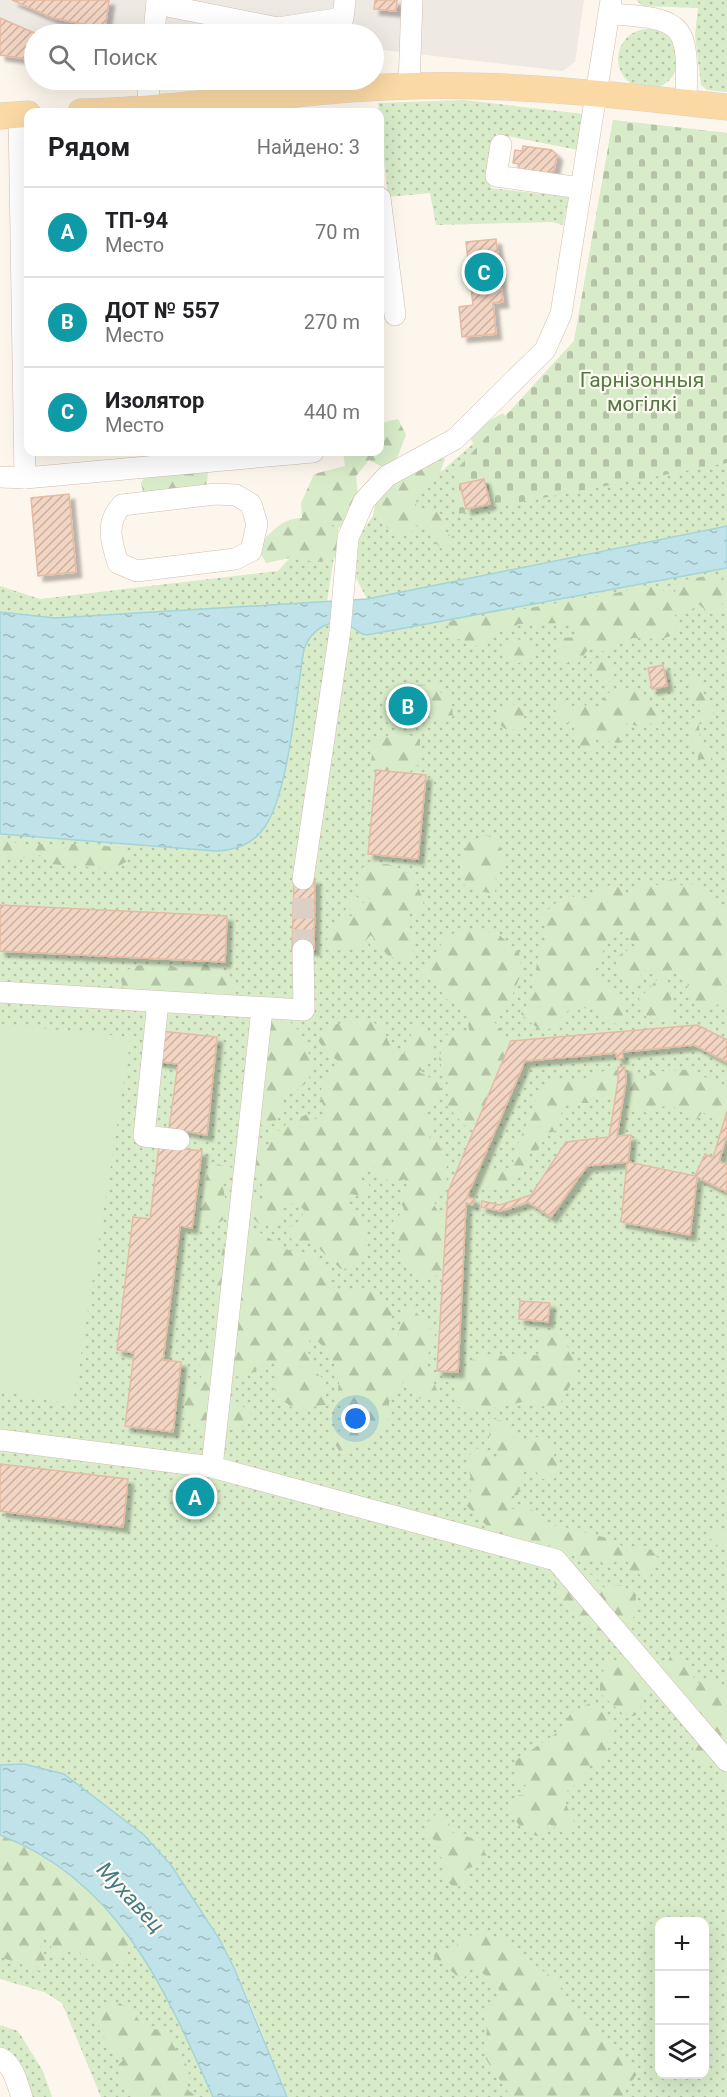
<!DOCTYPE html>
<html lang="ru">
<meta charset="utf-8">
<style>
:root{--surface:#fff;--page:#f2f2f2;--text:#202124;--muted:#757577;--line:#e0e0e0;--accent:#2563eb}
body{margin:0;font-family:Roboto,sans-serif;background:var(--page);color:var(--text)}
.controls{position:absolute;right:18px;bottom:18px;display:grid;overflow:hidden;border-radius:12px;box-shadow:0 6px 24px #0002}
.controls button{width:54px;height:54px;display:grid;place-items:center;padding:0;border:0;border-bottom:2px solid var(--line);background:var(--surface);color:var(--text);font:30px sans-serif}
.you{position:absolute;left:356px;top:1419px;width:21px;height:21px;margin:-15px;border:4px solid #fff;border-radius:50%;background:#1a73e8;box-shadow:0 0 0 9px #1a73e833}
.badge{display:grid;place-items:center;width:39px;height:39px;border-radius:50%;background:var(--accent);color:#fff;font-size:20px;font-weight:700}
.pin{position:absolute;translate:-50% -50%;border:3px solid #fff;box-shadow:0 2px 6px #0006}
.list{margin:0;padding:0;list-style:none}
h2{display:flex;justify-content:space-between;align-items:center;height:78px;margin:0;padding:0 24px;font-size:26px}
h2 small{font-size:20px;font-weight:400;color:var(--muted)}
.list li{display:grid;grid-template-columns:39px 1fr auto;gap:18px;align-items:center;box-sizing:border-box;height:90px;padding:0 24px;border-top:2px solid var(--line)}
.list b{display:block;font-size:22px;white-space:nowrap}
.list p{margin:0;font-size:20px;white-space:nowrap;color:var(--muted)}
.list em{font-size:20px;font-style:normal;color:var(--muted)}
.icon{flex:none;width:33px;height:33px;fill:none;stroke:currentColor;stroke-width:2;stroke-linecap:round;stroke-linejoin:round}
.map{position:relative;flex:none;width:727px;height:2097px;overflow:hidden}
.search{position:absolute;background:var(--surface);box-shadow:0 6px 24px #0002;left:24px;top:24px;width:360px;height:66px;display:flex;align-items:center;gap:15px;box-sizing:border-box;padding:0 21px;border-radius:33px;color:var(--muted);font-size:22px}
.panel{position:absolute;background:var(--surface);box-shadow:0 6px 24px #0002;left:24px;top:108px;width:360px;height:348px;border-radius:12px}
.map>svg:first-child{display:block}
.industrial{fill:#efe9e4}
.grass{fill:url(#grass-dots);fill-rule:evenodd}
.forest{fill:url(#forest-firs)}
.cemetery{fill:url(#cemetery-stones)}
.green{fill:#d8ecc9}
.water{fill:url(#water-ripples);stroke:#a5d3da;stroke-width:1.5}
.building{fill:url(#building-hatch);stroke:#e6bba3;stroke-width:1.5;filter:url(#shadow)}
.lines{fill:none;stroke-linecap:round;stroke-linejoin:round}
.minor-tunnel{stroke:#dcd0c4;stroke-width:21;stroke-dasharray:21 10;stroke-linecap:butt}
.minor-casing{stroke:#d1beb0;stroke-width:22}
.major-casing{stroke:#dad1cd;stroke-width:27}
.minor{stroke:#fff;stroke-width:21}
.major{stroke:#fbd9a5;stroke-width:26}
.labels{text-anchor:middle;stroke-width:4.5;stroke-linejoin:round;paint-order:stroke}
.park-label{font-size:21px;fill:#537a41;stroke:#fffaf3}
.water-label{font-size:22px;font-style:italic;fill:#437c86;stroke:#fffaf3}
</style>
<div class="map">
<svg width="727" height="2097" viewBox="0 0 727 2097">
<defs>
<pattern id="grass-dots" width="8" height="8" patternUnits="userSpaceOnUse" patternTransform="scale(1.5)"><rect width="8" height="8" fill="#d8ecc9"/><path d="M2 2h.1M6 6h.1" fill="none" stroke="#b4c2a5" stroke-width="1.8" stroke-linecap="round"/></pattern>
<pattern id="forest-firs" width="22" height="20" patternUnits="userSpaceOnUse" patternTransform="scale(1.5)"><rect width="22" height="20" fill="#d8ecc9"/><path d="M5 1l3.5 6h-7zM16 11l3.5 6h-7z" fill="#b4c2a5"/></pattern>
<pattern id="cemetery-stones" width="16" height="16" patternUnits="userSpaceOnUse" patternTransform="scale(1.5)"><rect width="16" height="16" fill="#d8ecc9"/><path d="M2 7V4a2 2 0 0 1 4 0v3zM10 15v-3a2 2 0 0 1 4 0v3z" fill="#b4c2a5"/></pattern>
<pattern id="water-ripples" width="26" height="14" patternUnits="userSpaceOnUse" patternTransform="scale(1.5)"><rect width="26" height="14" fill="#bfe3e8"/><path d="M2 4q2-2 4 0t4 0M15 11q2-2 4 0t4 0" fill="none" stroke="#a0bbbe"/></pattern>
<pattern id="building-hatch" width="6" height="6" patternUnits="userSpaceOnUse" patternTransform="scale(1.5)"><rect width="6" height="6" fill="#f3d5c3"/><path d="M-1 1l2-2M0 6l6-6M5 7l2-2" fill="none" stroke="#cab0a1"/></pattern>
<filter id="shadow"><feDropShadow dx="5.5" dy="5.5" stdDeviation="1.5" flood-color="#0004"/></filter>
</defs>
<rect width="100%" height="100%" fill="#fdf6ec"/>
<path class="industrial" d="M0,0H584L575,62L563,71L374,49V34H34V59L0,55Z"/>
<g class="grass">
<path d="M636,0H727V92L707,90L701,85L695,35L698,8L643,6Z"/>
<circle cx="648" cy="59" r="30"/>
<path d="M464,100L584,114L578,150L496,134L491,188L569,197L563,225L552,222L436,225L430,193L388,197L378,103Z"/>
<path d="M613,120L727,133V526L367,599L356,578L359,536L387,496L443,470L511,410L574,341Z"/>
<path d="M343,499L327,602L55,618L0,612V586L40,599L278,571Z"/>
<path d="M727,568V2097H287C262,2036 242,1971 204,1917L24,1764L0,1765V834L230,850L276,806L304,649C310,632 331,615 350,626C357,629 358,634 367,635ZM660,1922H704V2074H660Z"/>
<path d="M0,1835L118,1920L149,1964L179,2019L213,2097H101L62,2003L44,1992L0,1979Z"/>
<path d="M0,2025L18,2031L43,2071L52,2097H32L26,2079L0,2050Z"/>
</g>
<g class="forest">
<path d="M503,413L511,428L491,454L475,447L470,437L483,424Z"/>
<path d="M398,419L406,435L397,458L384,468L369,460L356,476L358,495L341,528L330,524L338,540L335,558L313,563L300,556L266,563L257,547C271,533 281,518 302,518L301,503L314,474L345,466L343,452H380V423Z"/>
<path d="M174,452H194L208,472L206,490L144,496L141,483L146,475L167,471L171,476L180,468Z"/>
<path d="M441,454L445,459L441,470L417,492L416,506L419,511L432,508L442,515L443,532L450,535L451,546L443,550L432,539L437,537L431,527L412,525V535L392,532L373,516C377,479 411,469 441,454Z"/>
<path d="M727,572V607L719,601L721,614L709,613L696,602L693,609L675,615L677,634L661,639L633,638L604,652L595,646L586,652L576,666L561,662L554,645L561,638L578,637L568,623L518,624L510,631L497,630L480,647L450,636L448,622L616,593L648,585L674,594L679,581L712,575L722,582Z"/>
<path d="M511,639L524,640L536,651L531,662L516,663L505,655L501,645Z"/>
<path d="M597,659L612,664L614,677L606,686L592,675L589,665Z"/>
<path d="M695,674L707,687L703,693L709,698L714,712L706,723L699,724L700,746L711,750V760L699,759L692,746L691,718L697,719L702,715L698,703L691,696L688,680Z"/>
<path d="M436,684L441,693L450,688L453,716L443,725L425,714L411,693L417,685Z"/>
<path d="M620,689H634L663,718L661,725L654,730L652,724L645,721L642,727L624,723L626,733L620,743L596,740L597,747L590,752L580,747L572,722L564,724L555,710L562,700L567,701L571,708L581,699L588,710L603,707L605,694Z"/>
<circle cx="511" cy="717" r="13"/>
<path d="M401,732L420,739V763L401,779L380,776L371,761L374,744L389,735Z"/>
<path d="M487,835L498,843L507,865L496,875L495,894L465,888L459,862L469,841Z"/>
<path d="M0,838L20,844H75L81,847L92,844L124,849L127,861L114,869L50,864L43,855L0,861Z"/>
<path d="M387,864C411,871 419,882 424,906L417,914H404L413,934L412,955L403,961L388,956L371,935L366,940L372,953L352,946L333,952L327,939L335,922L353,916L345,910L355,895L363,903L370,899L357,887L363,867Z"/>
<path d="M672,879L684,887L700,882L722,908L727,909V998L703,1015L687,992L688,980L677,970L665,971L671,997L672,1021L647,1016L638,1000L659,978L641,968L639,986L623,979L614,958L635,946L624,930C605,943 598,956 594,978L614,988L629,1018L623,1026L606,1021L592,1009L571,1007L554,1027L542,1032L521,1014L535,991L537,959L549,938L541,915L566,895L591,901L600,888L615,884L630,896L642,883L657,885Z"/>
<path d="M461,929L497,933L519,952L521,974L505,1013L492,1019L503,1032L519,1058L489,1121L465,1126L446,1105L449,1087L439,1059L446,1035L469,1031L467,1010L446,999L436,983L421,976L445,938Z"/>
<path d="M165,963L179,969L201,963L221,969L234,985L225,999L140,996L123,989L120,974L135,966Z"/>
<path d="M277,1015C304,1025 304,1045 315,1068L305,1084L293,1093L284,1090L281,1116L268,1128L255,1122L258,1106L264,1101L259,1093L261,1065L272,1067L263,1054L265,1026Z"/>
<path d="M369,1019L383,1029L393,1052L404,1054L412,1040L409,1025L418,1023L433,1043L431,1062L419,1072L439,1082L441,1096L426,1111L435,1129L429,1138L437,1139L448,1163L444,1175L447,1178L434,1205L456,1238L447,1267L432,1278L415,1276L401,1255L393,1221L405,1210L397,1197L406,1193L411,1187L404,1179L395,1184L378,1175L374,1167L358,1177L369,1184L368,1197L350,1194L347,1208L364,1220L367,1254L355,1268L341,1269L314,1244L292,1241L288,1228L299,1221L305,1211L296,1202L283,1207L281,1223L261,1225L247,1213L253,1200L268,1199L251,1158L256,1142L264,1149L269,1147L270,1138L285,1125L307,1114L321,1122L326,1113L319,1095L325,1080L342,1064L326,1052L318,1040L325,1026Z"/>
<path d="M611,1068L646,1080L651,1072L695,1069C706,1080 717,1083 727,1093V1130L703,1112L695,1121L668,1103L652,1115L597,1094L589,1103H567L557,1121L560,1130L547,1133L538,1150L524,1154L528,1168L509,1187L499,1191L479,1182L487,1165L495,1169L514,1168L513,1156L542,1086L564,1079H583Z"/>
<path d="M209,1162L233,1168L222,1183L229,1216L212,1227L199,1221Z"/>
<path d="M254,1229L288,1250L312,1254L334,1271L328,1289L377,1291L392,1311L391,1333L398,1336L403,1311L412,1307L435,1335L426,1361L439,1396L416,1399L405,1380L389,1402L388,1420L378,1438L341,1454L331,1437L347,1426L337,1397L340,1376L329,1352L311,1335L307,1351L317,1364V1373L325,1381L326,1405L294,1409L275,1394L277,1368L270,1360L246,1377L231,1376L230,1397L250,1412L251,1421L239,1433L223,1426L198,1427L184,1412L186,1382L198,1387L202,1374L196,1346L207,1351L215,1335L234,1339L218,1316L217,1277L223,1248Z"/>
<path d="M542,1329L562,1336L573,1357L577,1373L557,1409L522,1402L480,1411L458,1407L457,1383L476,1356L541,1355L539,1341Z"/>
<path d="M490,1418L507,1422L516,1440L545,1436L561,1470L554,1479H541L534,1468L524,1472L518,1495L507,1497L511,1509L527,1507L543,1517L546,1531L556,1525L615,1540L626,1550L647,1546L658,1558L649,1579L630,1570L627,1559L603,1565L562,1552L553,1544L541,1549L511,1543L504,1526L494,1533L466,1505L472,1487L467,1458L477,1448L494,1461L500,1457L489,1440Z"/>
<path d="M715,1528L725,1535L727,1533V1548L716,1545L708,1536Z"/>
<path d="M564,1570L592,1575L604,1588L620,1585L636,1594L635,1615L618,1637H594L584,1623L566,1609L554,1582Z"/>
<path d="M629,1646H644L666,1665L674,1650L693,1667L694,1685L708,1678L719,1687L727,1682V1788L719,1782L725,1767L718,1761L705,1767L693,1756V1719L684,1705L665,1707L655,1691L643,1692L639,1714L627,1718L600,1693V1676L610,1660L618,1661Z"/>
<path d="M592,1702L617,1723L602,1765L591,1762C588,1775 580,1784 568,1788L566,1804L575,1824L565,1834L549,1824L540,1837L523,1831L510,1812L518,1795H528L531,1788L516,1781L515,1761L558,1732L571,1713Z"/>
<path d="M437,1813L449,1822L450,1832C469,1835 477,1839 487,1856L480,1865L462,1870L467,1882L455,1888L443,1878L445,1860L436,1854L439,1842L427,1836L428,1822Z"/>
<path d="M0,1835C54,1855 96,1892 132,1937L126,1959L110,1968L98,1969L77,1950L66,1952L57,1964L49,1941L42,1936L39,1944L45,1959L43,1972L0,1957Z"/>
<path d="M478,1932L500,1938L555,1980L582,2020L640,2069L622,2097H511L486,2059L487,2009L503,1994L475,1965L462,1980L433,1956L437,1946L458,1953L457,1943Z"/>
<path d="M120,2003L136,2016L145,2028L163,2030L190,2070L183,2086L197,2097H132L126,2090L117,2067L123,2060L113,2051L95,2023L105,2006Z"/>
</g>
<path class="cemetery" d="M613,120L727,133V463L458,514L456,470L574,341Z"/>
<path class="green" d="M0,1024L131,1037L73,1405L0,1391Z"/>
<g class="water">
<path d="M727,526V568L367,635C358,634 357,629 350,626C330,615 310,632 304,649C296,694 289,794 264,828C252,845 235,850 216,851L0,834V612L55,618L367,599Z"/>
<path d="M24,1764L64,1774L144,1835L171,1865L220,1940L235,1970L287,2097H213C165,1989 119,1881 0,1835V1765Z"/>
</g>
<g class="building">
<path d="M12,0H109L105,28L53,18Z"/>
<path d="M375,0H397L396,11L374,9Z"/>
<path d="M0,18L37,34H34V60L0,55Z"/>
<path d="M523,146L552,150L557,155L554,170L548,174L519,170V164L513,163L515,150L522,151Z"/>
<path d="M496,239L503,302L493,303L496,334L462,337L459,307L473,305L466,242Z"/>
<path d="M484,479L490,504L466,509L460,484Z"/>
<path d="M69,494L76,572L38,576L31,498Z"/>
<path d="M663,665L667,686L652,689L648,668Z"/>
<path d="M412,700L420,711L406,718L397,701Z"/>
<path d="M376,770L426,775L418,859L368,854Z"/>
<path d="M294,878L315,879L314,950L292,949Z"/>
<path d="M0,905L227,916L225,962L0,951Z"/>
<path d="M697,1025L727,1040V1062L694,1045L622,1052L623,1058L617,1059L616,1053L525,1061L467,1197L474,1199L473,1205L466,1203L458,1372L437,1371L448,1192L511,1041Z"/>
<path d="M160,1031L217,1037L207,1135L169,1128L178,1064L156,1061Z"/>
<path d="M618,1067H625L626,1081L617,1136L631,1135L628,1162L695,1176L705,1154L713,1158L727,1111V1135L719,1161L727,1165V1192L697,1177L690,1235L621,1222L627,1162L587,1166L551,1217L528,1202L500,1211L481,1207L482,1201L500,1205L531,1195L566,1142L609,1137L618,1080Z"/>
<path d="M159,1146L202,1151L192,1228L180,1226L163,1360L181,1362L173,1432L125,1426L134,1353L117,1350L133,1217L150,1219Z"/>
<path d="M520,1301L550,1303L548,1322L519,1319Z"/>
<path d="M0,1464L128,1479L123,1527L0,1511Z"/>
<path d="M188,1486L206,1491L202,1508L183,1503Z"/>
</g>
<g class="lines">
<path class="minor-tunnel" d="M303,950V879"/>
<g class="minor-casing">
<g id="minor">
<path d="M157,4L278,28L343,18L345,0"/>
<path d="M609,14C689,18 688,26 686,103"/>
<path d="M154,34L157,0"/>
<path d="M409,86L412,0"/>
<path d="M148,108L149,80"/>
<path d="M19,115L25,478L313,452"/>
<path d="M501,145L496,176L580,188"/>
<path d="M380,198L395,315"/>
<path d="M0,477L25,478"/>
<path d="M216,494L236,495L251,504L257,524L251,551L235,559L137,571L118,563C111,541 105,523 122,505Z"/>
<path d="M303,879L340,631L348,538L364,501L387,476L455,439L545,350L561,314L611,0"/>
<path d="M0,992L304,1010L303,950"/>
<path d="M158,1002L144,1136L179,1140"/>
<path d="M0,1440L212,1467L556,1560L727,1761"/>
<path d="M212,1467L262,1009"/>
<path d="M0,2058C14,2065 17,2084 22,2097"/>
</g>
</g>
<g class="major-casing">
<g id="major">
<path d="M81,112C191,109 300,89 411,86C517,83 622,96 727,107"/>
<path d="M0,116L28,114"/>
</g>
</g>
<use href="#minor" class="minor"/>
<use href="#major" class="major"/>
</g>
<g class="labels">
<g class="park-label">
<text x="642" y="387">Гарнізонныя<tspan x="642" dy="24">могілкі</tspan></text>
</g>
<g class="water-label">
<text transform="translate(131 1897) rotate(47)" y="8">Мухавец</text>
</g>
</g>
</svg>
<div class="controls">
<button>+</button>
<button>−</button>
<button><svg class="icon" aria-label="layers" viewBox="0 0 24 24"><path d="M12 4l9 5-9 5-9-5zM3 14l9 5 9-5"/></svg></button>
</div>
<div class="you"></div>
<div class="pin badge" style="left:195px;top:1497px;background:#0f9aa8">A</div>
<div class="pin badge" style="left:408px;top:706px;background:#0f9aa8">B</div>
<div class="pin badge" style="left:484px;top:272px;background:#0f9aa8">C</div>
<div class="search"><svg class="icon" aria-label="search" viewBox="0 0 24 24"><circle cx="10" cy="10" r="6"/><path d="M15 15l6 6"/></svg>Поиск</div>
<section class="panel">
<h2>Рядом<small>Найдено: 3</small></h2>
<ul class="list">
<li><span class="badge" style="background:#0f9aa8">A</span><div><b>ТП-94</b><p>Место</p></div><em>70 m</em></li>
<li><span class="badge" style="background:#0f9aa8">B</span><div><b>ДОТ № 557</b><p>Место</p></div><em>270 m</em></li>
<li><span class="badge" style="background:#0f9aa8">C</span><div><b>Изолятор</b><p>Место</p></div><em>440 m</em></li>
</ul>
</section>
</div>
